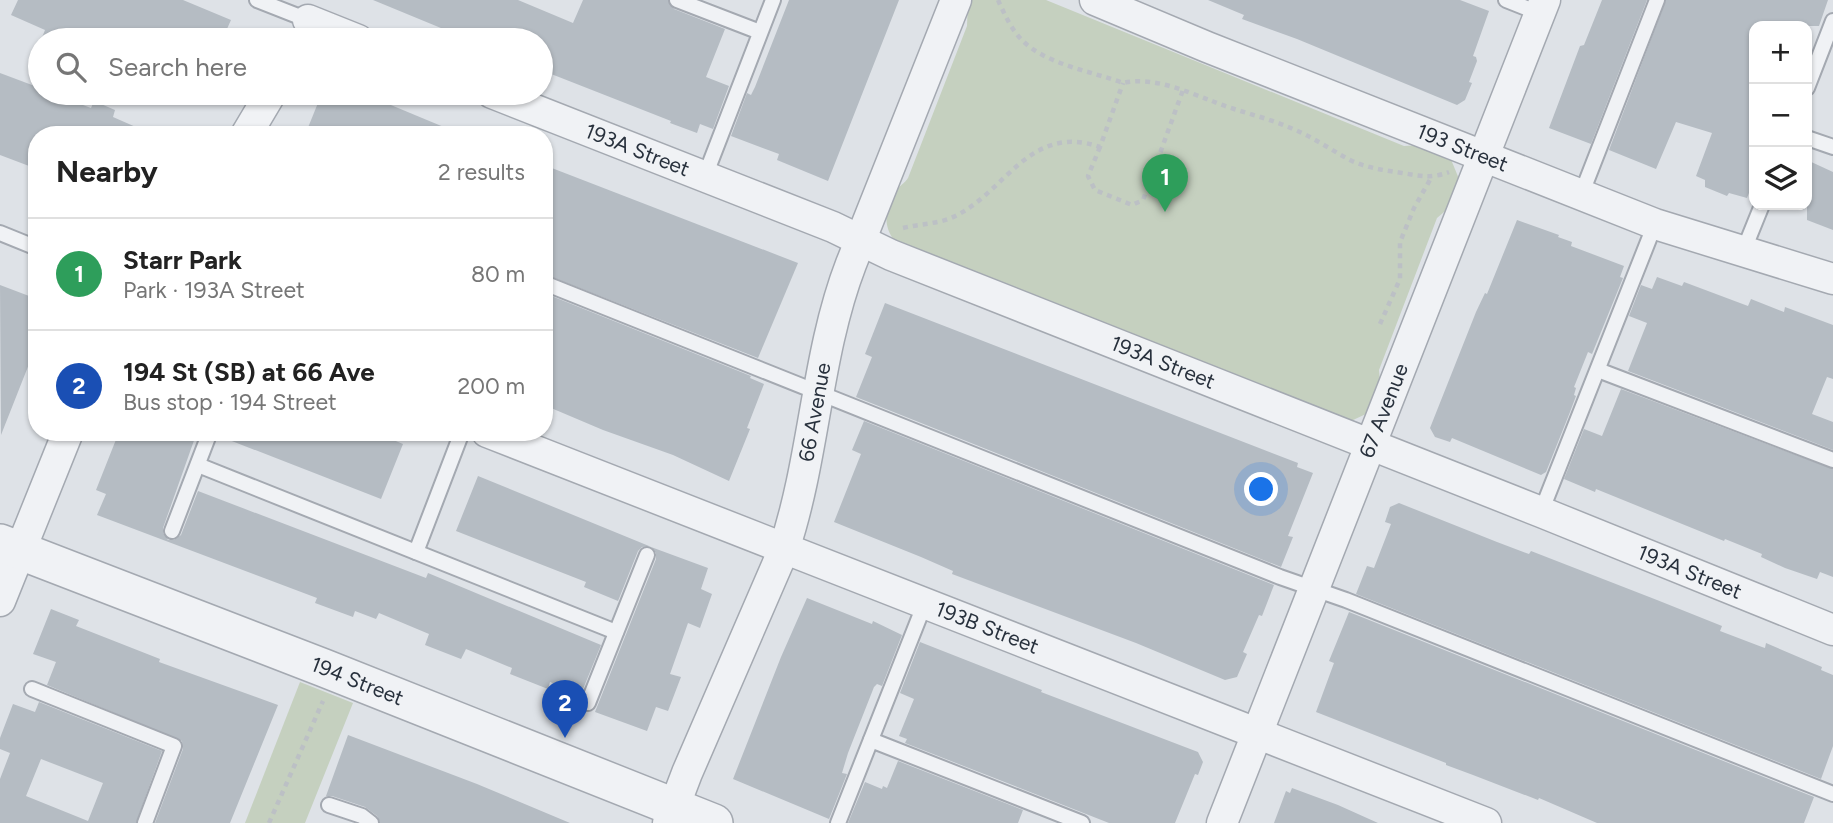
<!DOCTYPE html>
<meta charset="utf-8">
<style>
:root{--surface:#fff;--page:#f6f6f6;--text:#222;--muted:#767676;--line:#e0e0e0;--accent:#c84667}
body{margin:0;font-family:Figtree,sans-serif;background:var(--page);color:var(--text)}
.controls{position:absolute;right:21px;top:21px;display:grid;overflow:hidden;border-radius:14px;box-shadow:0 2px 5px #0004}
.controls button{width:63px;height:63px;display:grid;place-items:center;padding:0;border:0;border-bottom:2px solid var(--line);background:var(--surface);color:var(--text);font:35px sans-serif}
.you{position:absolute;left:1262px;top:490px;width:24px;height:24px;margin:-18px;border:5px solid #fff;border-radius:50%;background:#1a73e8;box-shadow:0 0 0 10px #1a73e833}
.badge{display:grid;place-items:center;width:46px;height:46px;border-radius:50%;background:var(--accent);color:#fff;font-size:23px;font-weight:700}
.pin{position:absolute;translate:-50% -58px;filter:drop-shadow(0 2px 4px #0008)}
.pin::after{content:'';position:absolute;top:37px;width:24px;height:21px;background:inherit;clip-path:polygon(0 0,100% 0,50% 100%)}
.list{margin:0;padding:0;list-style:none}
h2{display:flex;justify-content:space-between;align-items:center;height:91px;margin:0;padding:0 28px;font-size:30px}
h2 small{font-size:23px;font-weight:400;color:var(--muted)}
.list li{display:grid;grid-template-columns:46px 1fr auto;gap:21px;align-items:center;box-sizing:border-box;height:112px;padding:0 28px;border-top:2px solid var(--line)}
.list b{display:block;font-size:26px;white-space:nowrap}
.list p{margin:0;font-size:23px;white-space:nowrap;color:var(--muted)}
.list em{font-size:23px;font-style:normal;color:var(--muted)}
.icon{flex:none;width:38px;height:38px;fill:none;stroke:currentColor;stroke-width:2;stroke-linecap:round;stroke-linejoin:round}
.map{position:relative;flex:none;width:1833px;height:823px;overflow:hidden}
.search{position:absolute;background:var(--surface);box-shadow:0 2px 5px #0004;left:28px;top:28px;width:525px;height:77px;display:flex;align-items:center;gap:18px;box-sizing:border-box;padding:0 24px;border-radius:38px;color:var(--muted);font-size:26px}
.panel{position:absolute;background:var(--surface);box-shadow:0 2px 5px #0004;left:28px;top:126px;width:525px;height:315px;border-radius:28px}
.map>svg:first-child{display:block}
.green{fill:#c5d0bf}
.building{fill:#b5bcc3;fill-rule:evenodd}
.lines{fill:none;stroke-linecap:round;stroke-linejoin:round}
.service-casing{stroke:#a4a9b1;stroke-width:18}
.minor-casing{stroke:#a4a9b1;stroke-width:33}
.tertiary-casing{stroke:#a4a9b1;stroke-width:40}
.path{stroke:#bcc0c5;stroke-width:4.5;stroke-dasharray:5 5;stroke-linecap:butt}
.service{stroke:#f0f2f5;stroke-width:14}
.minor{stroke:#f0f2f5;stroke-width:30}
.tertiary{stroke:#f0f2f5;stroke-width:37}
.labels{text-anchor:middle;stroke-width:5;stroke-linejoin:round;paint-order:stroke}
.street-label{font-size:21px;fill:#28313d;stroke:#edf1f4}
</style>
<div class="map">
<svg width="1833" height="823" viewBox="0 0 1833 823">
<rect width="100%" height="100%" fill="#dee2e7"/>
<g class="green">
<path d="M968,0H1046L1404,146L1421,145L1450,157L1459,179L1451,206L1437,218L1379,370L1380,382L1368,413L1351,421L895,241C882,226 885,207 896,191C899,186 905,183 908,178L967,26Z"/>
<path d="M300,682L353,703L305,823H245Z"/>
</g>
<g class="building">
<path d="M18,0H183L231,20L222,40H41L45,30L11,15Z"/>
<path d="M373,0H518L573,23L583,0H668L674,9L725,29L706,77L729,86L713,129L700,124L697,133L670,123L671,121L541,70V40H470Z"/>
<path d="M789,0H899L828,181L777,160L779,154L731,136L747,93L751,95L755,87Z"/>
<path d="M1208,0H1460L1489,11L1473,56L1476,57L1477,61L1469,82L1472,83L1465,100L1457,105L1297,39L1242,19L1244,15Z"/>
<path d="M1602,0H1647L1591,144L1549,128L1580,46L1584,45Z"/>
<path d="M1666,0H1828L1819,26H1754V180L1747,198L1729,193L1727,196L1705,187V180L1696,176L1712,133L1676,122L1656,169L1609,150Z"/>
<path d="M0,73L40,88V93H51L91,108L94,101L115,110L113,117L154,135H37V169L0,155Z"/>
<path d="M322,93H362L463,135H305Z"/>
<path d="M1807,160L1833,172V230L1807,220Z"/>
<path d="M544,165L798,263L758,358L544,274Z"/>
<path d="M1517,220L1559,235L1558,237L1572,242L1571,246L1624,266L1620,277L1623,278L1592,354L1588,352L1574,387L1576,388L1574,395L1576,396L1570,412L1546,472L1541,475L1452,438L1450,442L1435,437L1430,428L1476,312L1485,293L1487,294Z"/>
<path d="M1657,277L1682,286L1684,282L1748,306L1751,299L1784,312L1785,307L1833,325V379L1827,377L1812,414L1833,422V450L1628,371L1647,323L1629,316L1641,285L1652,289Z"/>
<path d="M0,285L37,299V361L31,359L1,435Z"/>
<path d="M544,293L751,376L750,378L764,384L747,428L750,429L729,481L673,455L603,430L544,405Z"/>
<path d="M885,303L1298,463L1297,467L1313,473L1288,536L1293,537L1281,567L856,397L872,357L865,354Z"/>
<path d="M1621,389L1833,469V577L1820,572L1817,579L1785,568L1761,557L1762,554L1725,539L1724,541L1596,489L1595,492L1564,479L1584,429L1602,436Z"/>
<path d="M864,421L1274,585L1262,616L1259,615L1243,652L1247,654L1237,677L1225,680L1136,643L952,574L953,571L921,557L834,522L861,454L852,450Z"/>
<path d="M119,432H197L163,528V533L168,540H174L181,535L198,491L426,578L428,573L601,645L581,694L550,682L548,689L510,674L512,668L466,649L461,659L425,645L429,634L379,613L376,619L355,611L353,617L315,603L317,598L97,515L106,494L96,490Z"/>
<path d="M219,432H374L403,444L381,499L219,436Z"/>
<path d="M478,476L649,546L642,547L638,551L618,601L584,587L586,582L456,531Z"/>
<path d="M1399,503L1497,542L1529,554L1531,551L1657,600L1722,626L1720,631L1762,647L1765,648L1766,643L1822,667L1821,670L1833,675V746L1821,779L1356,594L1367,566L1374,568L1391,524L1385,522L1390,507Z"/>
<path d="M651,547L708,568L701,589L712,594L700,628L688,623L670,674L681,677L668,711L656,707L647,731L595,712L656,559V553Z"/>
<path d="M807,598L872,624L873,621L902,635L882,686L877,684L874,687L848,753L842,773L847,774L829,819L733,779L781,657Z"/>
<path d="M51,609L79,620L76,626L160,659L159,662L278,705L230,823H155L183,749L182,741L47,685L56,662L33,654Z"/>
<path d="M1349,612L1814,797L1804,823H1597L1539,798L1538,800L1473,775L1446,765V763L1316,712L1334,663L1329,661Z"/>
<path d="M920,642L1042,690L1041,692L1198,752L1203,762L1198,775L1195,774L1175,823H1109L905,743L907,739L899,736L914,699L900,693Z"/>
<path d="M39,702L162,751L136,823H0V779L10,753L0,749V738L13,704L35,712ZM41,759L103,783L88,821L26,796Z"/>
<path d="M348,735L477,784L570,823H380L377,816L365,807L332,796H326Z"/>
<path d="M898,761L1023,810L1018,823H848L865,782L882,789L883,786L887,788Z"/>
<path d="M1292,788L1338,805L1378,823H1274L1286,791L1290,793Z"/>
</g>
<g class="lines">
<g class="service-casing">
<g id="service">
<path d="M257,0L308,20"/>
<path d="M677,0L760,32"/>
<path d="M1506,0L1539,13"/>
<path d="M1807,88L1833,21"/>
<path d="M1807,138L1833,147"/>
<path d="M705,176L773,0"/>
<path d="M1581,195L1657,0"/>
<path d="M0,233L37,248"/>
<path d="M1743,252L1762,205"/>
<path d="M544,283L1280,577L1346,600L1833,794"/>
<path d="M1598,370L1833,460"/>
<path d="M198,465L616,632"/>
<path d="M1541,512L1655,224"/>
<path d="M172,531L210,432"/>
<path d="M416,552L462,432"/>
<path d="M32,689L174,746L145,823"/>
<path d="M588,703L647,555"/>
<path d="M871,740L1082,823"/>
<path d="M329,805L362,816L371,823"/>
<path d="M838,823L925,603"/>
</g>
</g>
<g class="minor-casing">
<g id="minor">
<path id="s1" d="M1095,0L1207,47L1655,224L1833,279"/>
<path d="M308,20L358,40"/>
<path id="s2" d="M492,93L833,227L891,255L1541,512L1833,630"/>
<path d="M246,135L271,93"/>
<path id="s3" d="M487,432L1486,823"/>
<path d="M0,601L68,432"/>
<path id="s4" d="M668,823L687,773L784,549C815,456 816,355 851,264L956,0"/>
<path id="s5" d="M1222,823L1545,0"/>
</g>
</g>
<g class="tertiary-casing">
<g id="tertiary">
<path id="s6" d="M0,543L324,668L714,823"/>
</g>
</g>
<g class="path">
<path d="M998,0C1004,13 1010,27 1020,38C1043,64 1091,71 1123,83C1152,76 1185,91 1212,101C1238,112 1267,117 1293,129C1313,137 1331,150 1350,160C1366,168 1384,170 1402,173C1422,176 1430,179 1449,172"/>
<path d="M1100,147L1088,176L1095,190L1132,205L1143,200L1183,90"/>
<path d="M903,228C919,224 936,224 951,218C1005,195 1028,122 1100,147L1123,83"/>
<path d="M1380,324L1400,279V242L1414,208L1431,178"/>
<path d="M269,823L323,701"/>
</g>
<use href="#service" class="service"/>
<use href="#minor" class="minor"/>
<use href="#tertiary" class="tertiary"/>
</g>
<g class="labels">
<g class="street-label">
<text dy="7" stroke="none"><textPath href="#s1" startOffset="396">193 Street</textPath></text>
<text dy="7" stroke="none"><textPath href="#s2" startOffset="156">193A Street</textPath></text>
<text dy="7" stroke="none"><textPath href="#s2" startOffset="723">193A Street</textPath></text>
<text dy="7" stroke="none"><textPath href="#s5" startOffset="443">67 Avenue</textPath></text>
<text dy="7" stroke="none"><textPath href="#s4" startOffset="438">66 Avenue</textPath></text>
<text dy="7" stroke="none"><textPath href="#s2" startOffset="1290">193A Street</textPath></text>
<text dy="7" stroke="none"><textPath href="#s3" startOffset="537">193B Street</textPath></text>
<text dy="7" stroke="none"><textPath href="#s6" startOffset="383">194 Street</textPath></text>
</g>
</g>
</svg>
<div class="controls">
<button>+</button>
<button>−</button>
<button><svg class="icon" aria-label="layers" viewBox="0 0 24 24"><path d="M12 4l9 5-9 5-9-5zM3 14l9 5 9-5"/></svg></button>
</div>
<div class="you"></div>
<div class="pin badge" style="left:1165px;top:212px;background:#2e9e5b">1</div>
<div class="pin badge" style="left:565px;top:738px;background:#1a4fb4">2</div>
<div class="search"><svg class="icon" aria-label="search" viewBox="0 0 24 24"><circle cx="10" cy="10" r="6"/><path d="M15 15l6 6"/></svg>Search here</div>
<section class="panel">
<h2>Nearby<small>2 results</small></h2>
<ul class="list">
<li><span class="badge" style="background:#2e9e5b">1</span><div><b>Starr Park</b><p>Park · 193A Street</p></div><em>80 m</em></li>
<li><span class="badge" style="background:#1a4fb4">2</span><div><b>194 St (SB) at 66 Ave</b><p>Bus stop · 194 Street</p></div><em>200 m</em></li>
</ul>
</section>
</div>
